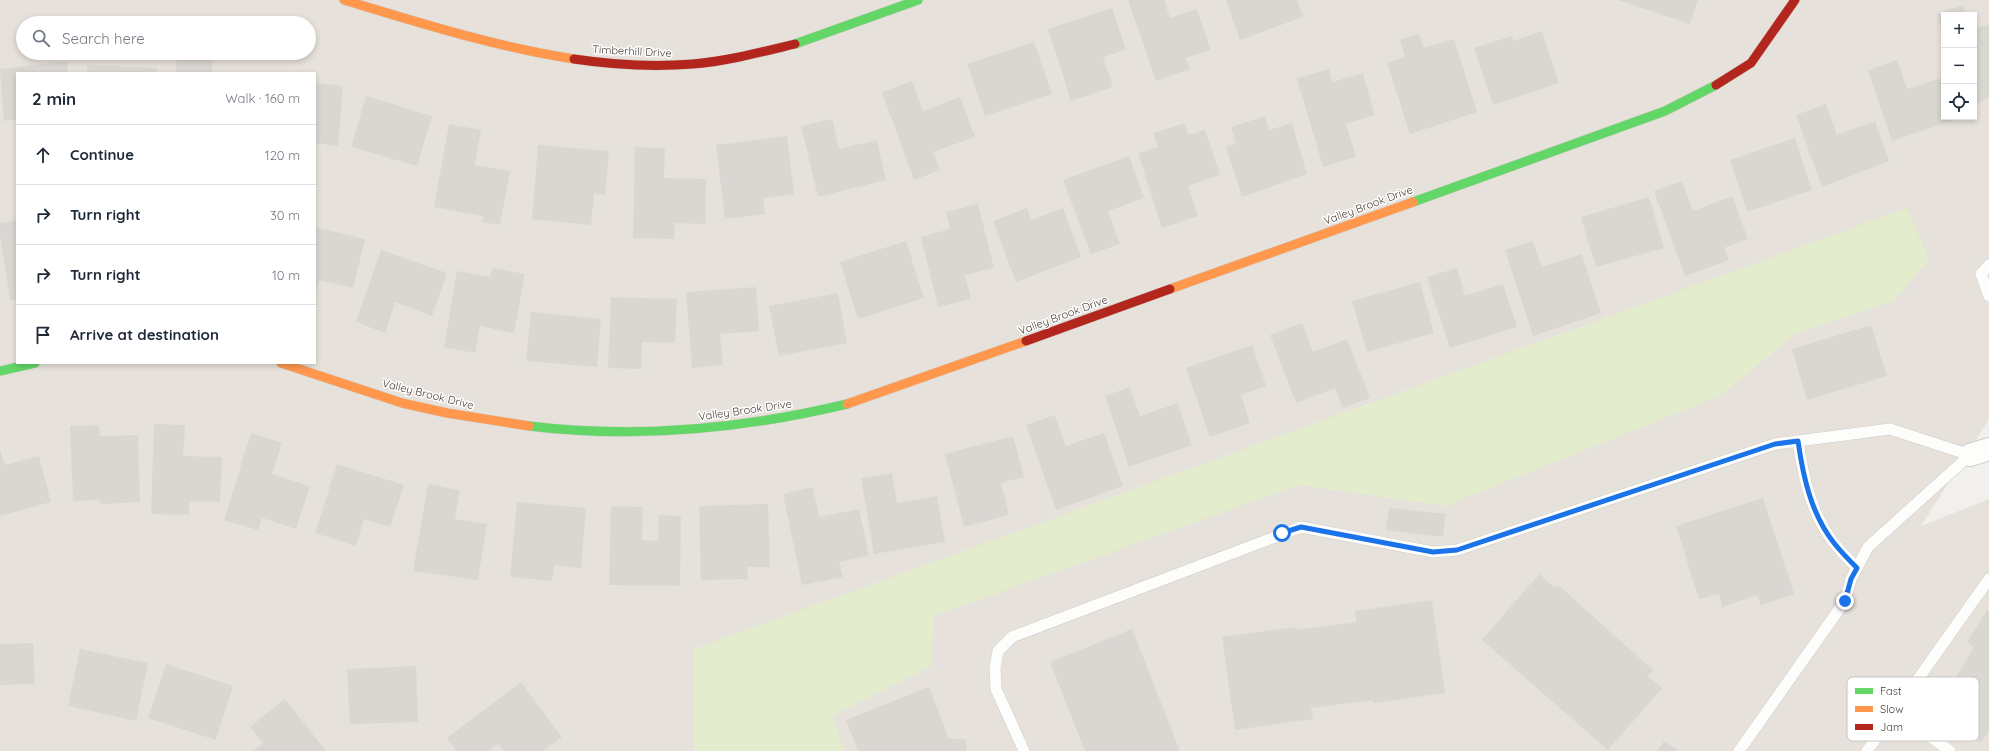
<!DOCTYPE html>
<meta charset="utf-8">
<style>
:root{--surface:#fff;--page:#f2f2f3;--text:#1f2937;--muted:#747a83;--line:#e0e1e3}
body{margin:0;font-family:Quicksand,sans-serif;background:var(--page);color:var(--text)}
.controls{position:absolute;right:12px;top:12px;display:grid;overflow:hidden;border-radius:0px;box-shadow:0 2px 6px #0003}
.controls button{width:36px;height:36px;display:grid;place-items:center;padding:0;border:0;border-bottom:1px solid var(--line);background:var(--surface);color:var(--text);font:20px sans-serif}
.stop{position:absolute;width:12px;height:12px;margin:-9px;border:3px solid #1a73e8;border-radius:50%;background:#fff}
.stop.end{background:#1a73e8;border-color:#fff;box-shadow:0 1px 4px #0008}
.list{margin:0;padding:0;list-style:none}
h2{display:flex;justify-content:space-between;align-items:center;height:52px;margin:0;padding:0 16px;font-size:17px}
h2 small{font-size:13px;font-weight:400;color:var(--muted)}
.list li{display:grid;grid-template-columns:26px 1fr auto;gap:12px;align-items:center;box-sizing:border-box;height:60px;padding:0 16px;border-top:1px solid var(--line)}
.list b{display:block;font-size:15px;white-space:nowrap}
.list em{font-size:13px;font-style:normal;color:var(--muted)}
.icon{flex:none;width:22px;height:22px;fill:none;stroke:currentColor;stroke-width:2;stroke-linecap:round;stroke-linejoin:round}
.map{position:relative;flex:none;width:1989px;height:751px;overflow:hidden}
.search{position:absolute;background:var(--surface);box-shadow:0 2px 6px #0003;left:16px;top:16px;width:300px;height:44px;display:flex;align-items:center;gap:10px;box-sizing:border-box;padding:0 14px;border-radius:22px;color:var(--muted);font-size:15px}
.panel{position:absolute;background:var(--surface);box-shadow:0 2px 6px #0003;left:16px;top:72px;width:300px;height:292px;border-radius:0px}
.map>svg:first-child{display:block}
.residential{fill:#e6e1da;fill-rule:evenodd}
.green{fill:#e3eccd}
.building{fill:#dad7d3}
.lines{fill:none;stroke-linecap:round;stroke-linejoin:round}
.lane-casing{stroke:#d0cdca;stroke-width:12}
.street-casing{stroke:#d0cdca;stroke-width:24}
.fast-casing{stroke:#d3cdc5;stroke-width:10}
.slow-casing{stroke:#d3cdc5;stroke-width:10}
.jam-casing{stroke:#d3cdc5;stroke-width:10}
.lane{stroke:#fdfdfc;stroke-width:11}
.street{stroke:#fdfdfc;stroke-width:22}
.fast{stroke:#63d668;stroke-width:9}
.slow{stroke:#ff974d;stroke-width:9}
.jam{stroke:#b3261e;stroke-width:9}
.route{stroke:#1a73e8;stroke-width:5}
.labels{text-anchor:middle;stroke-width:3;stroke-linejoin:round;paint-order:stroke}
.street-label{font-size:11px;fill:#494038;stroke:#fff}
.key{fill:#fff;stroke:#c8c6c3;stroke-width:1}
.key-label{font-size:11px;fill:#494038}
</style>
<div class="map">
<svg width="1989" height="751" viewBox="0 0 1989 751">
<rect width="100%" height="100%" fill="#f2f0ed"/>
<path class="residential" d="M0,0H1989V419L1921,526L1989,499V751H0ZM1944,15H1974V117H1944ZM23,23H309V53H23ZM17,73H315V363H17Z"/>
<path class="green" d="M1907,208L1929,259L1894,301L1795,334L1720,396L1445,506L1299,485L934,616L931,666L832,716L845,751H693L694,649Z"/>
<g class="building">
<path d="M1128,0H1164L1170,18L1197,9L1211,50L1186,58L1190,69L1156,81Z"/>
<path d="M1226,0H1297L1303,17L1240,40Z"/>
<path d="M1618,0H1698L1690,24Z"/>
<path d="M1963,5L1966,15H1944V35L1937,14Z"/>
<path d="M1112,8L1126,50L1103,57L1113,87L1071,101L1048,29Z"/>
<path d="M1989,24V98L1974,104V29Z"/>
<path d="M1542,31L1559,83L1493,105L1474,48L1512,36L1513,41Z"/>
<path d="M1419,34L1424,48L1454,39L1477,112L1410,134L1387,63L1405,57L1400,40Z"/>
<path d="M1034,42L1052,94L985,116L967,64Z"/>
<path d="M177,53H213L212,73H176Z"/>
<path d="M1897,60L1907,89L1944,77V117L1960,118L1892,141L1868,70Z"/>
<path d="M67,61L68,73H17V119L4,121L0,69Z"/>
<path d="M87,65L157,68V73H87Z"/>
<path d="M1329,69L1332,82L1363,73L1375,115L1346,124L1356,157L1323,167L1297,78Z"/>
<path d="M912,81L923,111L960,97L975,137L933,152L940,170L914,180L882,92Z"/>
<path d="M315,83L343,86L338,146L315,143Z"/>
<path d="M366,96L432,116L417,166L351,147Z"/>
<path d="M1826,104L1837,135L1875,121L1889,161L1822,187L1796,115Z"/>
<path d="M1265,116L1269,130L1292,123L1307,174L1242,197L1226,147L1236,144L1231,127Z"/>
<path d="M832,119L839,149L877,140L886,180L818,197L801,126Z"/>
<path d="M1185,123L1188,135L1205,130L1220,175L1188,186L1198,216L1162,228L1138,153L1158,147L1153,133Z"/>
<path d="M449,124L481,130L475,165L510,171L500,225L482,222L483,216L434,207Z"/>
<path d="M787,136L794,194L763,198L765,214L725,219L716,145Z"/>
<path d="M1795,138L1812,190L1747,212L1730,160Z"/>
<path d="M538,145L609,151L605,195L594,194L591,225L532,219Z"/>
<path d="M635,147L665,148L664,178L706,179L705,224L675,223L674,239L633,238Z"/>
<path d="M1129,156L1144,198L1108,211L1120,244L1091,254L1063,180Z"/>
<path d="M1682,181L1693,211L1732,196L1748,239L1724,248L1729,260L1685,276L1654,191Z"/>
<path d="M1649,197L1664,248L1596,267L1581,217Z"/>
<path d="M978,204L994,268L965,275L971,299L938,307L921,237L950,229L946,212Z"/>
<path d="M1027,208L1031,220L1063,208L1081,257L1016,282L993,221Z"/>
<path d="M17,220V299L10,300L0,235V223Z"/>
<path d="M315,227L365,239L353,288L319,280L315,296Z"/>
<path d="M906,241L924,298L858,319L840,262Z"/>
<path d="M1533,241L1542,267L1582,254L1601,313L1533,336L1505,250Z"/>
<path d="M381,250L447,273L432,316L395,302L385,333L356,322Z"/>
<path d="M492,268L525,274L514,333L480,326L475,353L444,347L457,271L490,277Z"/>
<path d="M1457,268L1465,296L1503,284L1517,327L1450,348L1427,277Z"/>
<path d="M1420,282L1434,333L1367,352L1352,301Z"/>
<path d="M756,287L759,331L720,334L723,365L692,368L686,292Z"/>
<path d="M838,293L847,343L779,356L769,306Z"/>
<path d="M611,297L677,299L675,343L642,342L641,369L608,368Z"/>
<path d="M531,312L601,319L597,367L526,361Z"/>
<path d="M1302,323L1313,352L1347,339L1370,398L1343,408L1335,388L1296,403L1270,335Z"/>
<path d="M1871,325L1887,376L1807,400L1792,349Z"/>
<path d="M1252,345L1266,386L1241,395L1250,423L1210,437L1186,368Z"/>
<path d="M1130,387L1140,416L1178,403L1192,445L1129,467L1105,396Z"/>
<path d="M1055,415L1066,446L1104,433L1123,486L1056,510L1026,425Z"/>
<path d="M154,424L185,425L183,456L222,457L220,502L189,501V515L151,514Z"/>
<path d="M99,425L100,436L138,435L140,502L101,504L100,500L73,501L70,426Z"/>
<path d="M251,433L282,443L272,474L310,486L296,529L262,518L258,530L224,520Z"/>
<path d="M1013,436L1024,477L1001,483L1009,515L964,527L945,454Z"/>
<path d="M0,449L5,465L39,456L51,502L0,516Z"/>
<path d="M337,464L404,485L390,527L364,519L356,546L315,533Z"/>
<path d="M892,473L897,503L937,496L945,542L874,554L861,478Z"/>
<path d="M428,484L460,490L455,519L487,524L478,580L413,571Z"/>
<path d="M813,487L819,517L859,509L869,556L839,562L843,577L802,585L783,494Z"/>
<path d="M1763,498L1794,594L1761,605L1757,595L1722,607L1719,594L1699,599L1676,526Z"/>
<path d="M517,502L586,508L581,568L554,565L552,581L510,577Z"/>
<path d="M768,504L770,567H747L748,579L701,580L699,506Z"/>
<path d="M611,506L643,507L642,540L658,541L659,515L681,516L680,586L609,585Z"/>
<path d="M1389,508L1446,514L1443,537L1386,530Z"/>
<path d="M1539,574L1555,588L1558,585L1653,670L1648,676L1662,688L1608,750L1482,640Z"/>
<path d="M1432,600L1445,693L1373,703V700L1311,708L1313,719L1235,730L1222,637L1295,627L1296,630L1356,622L1355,611Z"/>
<path d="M1987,610L1989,612V730L1981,743L1927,710L1943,685L1949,689L1974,647L1967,642Z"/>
<path d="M1132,629L1180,751H1085L1050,662Z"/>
<path d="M33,643L35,684L0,685V644Z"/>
<path d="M80,649L148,663L136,721L68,706Z"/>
<path d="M166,664L233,686L216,740L148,718Z"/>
<path d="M416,666L418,722L350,724L347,669Z"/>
<path d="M521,682L562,737L543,751H504L498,744L489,751H456L447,738Z"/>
<path d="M929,687L949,739H966V751H858L846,720Z"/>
<path d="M285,699L326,751H253L263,743L250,727Z"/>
<path d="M1664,741L1679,751H1657Z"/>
</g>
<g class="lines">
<g class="lane-casing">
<g id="lane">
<path d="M1989,265L1981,274L1989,296"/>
<path d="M1798,441C1803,476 1811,514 1834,543C1841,552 1849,560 1857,568"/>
<path d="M1895,711L1950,751"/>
<path d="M1024,751L996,689L995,668L998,651L1012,637L1301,527L1433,552L1457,550L1775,444L1890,429L1970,455L1868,547L1851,579L1845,601L1739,751"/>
<path d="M1867,751L1989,579"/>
</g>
</g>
<g class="street-casing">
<path id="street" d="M1970,455L1989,449"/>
</g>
<g class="fast-casing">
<g id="fast">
<path d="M795,44L918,0"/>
<path d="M1413,202L1665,111L1716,85"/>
<path d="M0,371L35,363"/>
<path d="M529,426C635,439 743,429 847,404"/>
</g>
</g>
<g class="slow-casing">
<g id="slow">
<path d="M344,0C420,23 496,47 574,59"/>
<path d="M1170,289L1413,202"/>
<path d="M281,363L402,403L447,413L529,426"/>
<path d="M847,404L1026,341"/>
</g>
</g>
<g class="jam-casing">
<g id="jam">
<path d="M574,59C614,65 654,67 693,64C728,61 762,52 795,44"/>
<path d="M1716,85L1751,63L1795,0"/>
<path d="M1026,341L1170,289"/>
</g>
</g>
<use href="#lane" class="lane"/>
<use href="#street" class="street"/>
<use href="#fast" class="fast"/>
<use href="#slow" class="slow"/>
<use href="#jam" class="jam"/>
</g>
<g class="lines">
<path class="route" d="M1282,533L1301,527L1433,552L1457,550L1775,444L1798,441C1803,476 1811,514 1834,543C1841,552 1849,560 1857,568L1851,579L1845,601"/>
</g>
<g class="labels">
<g class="street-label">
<text transform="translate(632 51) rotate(3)" y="4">Timberhill Drive</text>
<text transform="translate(1368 205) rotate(-20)" y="4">Valley Brook Drive</text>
<text transform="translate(1063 315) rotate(-20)" y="4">Valley Brook Drive</text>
<text transform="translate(428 394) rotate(14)" y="4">Valley Brook Drive</text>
<text transform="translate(745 410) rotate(-8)" y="4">Valley Brook Drive</text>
</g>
</g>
<rect x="1847" y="677" width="132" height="64" rx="6" class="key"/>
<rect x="1855" y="688" width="18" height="6" fill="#63d668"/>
<rect x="1855" y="706" width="18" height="6" fill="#ff974d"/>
<rect x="1855" y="724" width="18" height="6" fill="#b3261e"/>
<g class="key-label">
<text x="1880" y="695">Fast</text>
<text x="1880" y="713">Slow</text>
<text x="1880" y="731">Jam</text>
</g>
</svg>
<div class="controls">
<button>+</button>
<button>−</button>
<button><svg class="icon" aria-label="locate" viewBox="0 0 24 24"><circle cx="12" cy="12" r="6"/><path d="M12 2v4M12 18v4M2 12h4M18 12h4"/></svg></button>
</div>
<div class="stop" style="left:1282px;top:533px"></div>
<div class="stop end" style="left:1845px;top:601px"></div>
<div class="search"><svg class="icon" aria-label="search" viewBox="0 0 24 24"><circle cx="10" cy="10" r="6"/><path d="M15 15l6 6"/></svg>Search here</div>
<section class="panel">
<h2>2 min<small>Walk · 160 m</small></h2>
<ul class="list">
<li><svg class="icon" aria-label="ahead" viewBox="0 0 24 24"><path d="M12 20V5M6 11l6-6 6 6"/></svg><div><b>Continue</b></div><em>120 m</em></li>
<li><svg class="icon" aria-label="right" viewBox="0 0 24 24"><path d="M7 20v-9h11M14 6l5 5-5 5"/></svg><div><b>Turn right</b></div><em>30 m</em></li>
<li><svg class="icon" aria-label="right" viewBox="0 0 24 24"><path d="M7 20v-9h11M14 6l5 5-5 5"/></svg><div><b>Turn right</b></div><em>10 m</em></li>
<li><svg class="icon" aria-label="arrive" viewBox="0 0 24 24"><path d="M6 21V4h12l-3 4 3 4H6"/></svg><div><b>Arrive at destination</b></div></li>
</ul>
</section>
</div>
